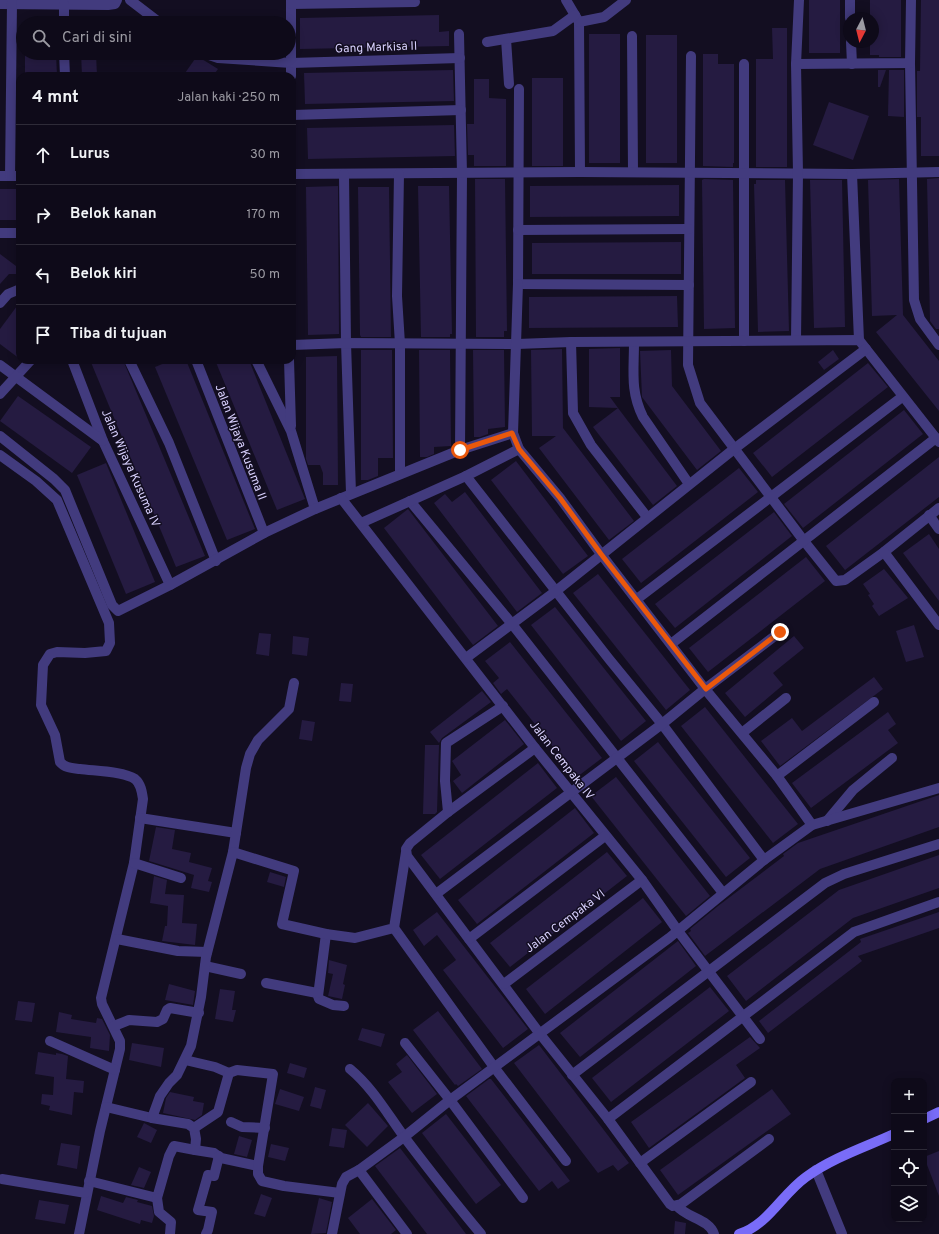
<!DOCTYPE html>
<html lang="id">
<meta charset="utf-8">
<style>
:root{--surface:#0e0a19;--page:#171322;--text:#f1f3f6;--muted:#9b9aa2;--line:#2e2b38}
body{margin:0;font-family:Overpass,sans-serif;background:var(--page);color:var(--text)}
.controls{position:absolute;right:12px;bottom:12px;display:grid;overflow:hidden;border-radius:8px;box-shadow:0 2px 10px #0003}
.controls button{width:36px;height:36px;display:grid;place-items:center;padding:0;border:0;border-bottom:1px solid var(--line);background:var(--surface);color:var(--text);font:20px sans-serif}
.compass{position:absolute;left:843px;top:12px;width:36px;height:36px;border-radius:50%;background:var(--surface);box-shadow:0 2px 10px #0003;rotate:187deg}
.stop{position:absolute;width:12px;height:12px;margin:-9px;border:3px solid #ea580c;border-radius:50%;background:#fff}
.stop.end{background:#ea580c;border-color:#fff;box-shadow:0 1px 4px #0008}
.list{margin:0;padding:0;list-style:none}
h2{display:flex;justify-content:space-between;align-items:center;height:52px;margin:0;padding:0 16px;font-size:17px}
h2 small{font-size:13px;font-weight:400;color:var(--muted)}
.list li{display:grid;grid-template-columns:26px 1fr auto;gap:12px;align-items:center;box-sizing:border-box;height:60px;padding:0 16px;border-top:1px solid var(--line)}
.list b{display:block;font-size:15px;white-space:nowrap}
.list em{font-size:13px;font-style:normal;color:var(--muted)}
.icon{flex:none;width:22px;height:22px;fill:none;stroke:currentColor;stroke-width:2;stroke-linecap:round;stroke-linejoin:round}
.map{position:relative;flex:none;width:939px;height:1234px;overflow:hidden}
.search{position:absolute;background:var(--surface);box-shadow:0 2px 10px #0003;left:16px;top:16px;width:280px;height:44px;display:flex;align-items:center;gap:10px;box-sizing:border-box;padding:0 14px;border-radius:22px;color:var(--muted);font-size:15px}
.panel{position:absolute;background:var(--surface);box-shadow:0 2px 10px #0003;left:16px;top:72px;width:280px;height:292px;border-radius:12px}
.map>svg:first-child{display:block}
.building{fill:#251b41}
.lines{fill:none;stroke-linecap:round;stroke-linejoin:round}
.street{stroke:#423b7e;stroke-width:10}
.secondary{stroke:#796cf8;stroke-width:10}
.route{stroke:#ea580c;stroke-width:5}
.labels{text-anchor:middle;stroke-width:3;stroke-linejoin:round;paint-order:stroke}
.street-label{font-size:12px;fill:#d8d0fd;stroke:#130e21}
</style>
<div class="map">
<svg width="939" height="1234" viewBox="0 0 939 1234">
<rect width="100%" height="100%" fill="#130e21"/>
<g class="building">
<rect x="809" y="0" width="31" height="53"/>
<path d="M870,0H901V57H879V55H870V42H873V18H870Z"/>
<path d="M921,0H939V156H921V117H917V71H920Z"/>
<path d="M439,15V32L449,31V46L300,49V18Z"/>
<path d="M772,28H787V167H756V59H773Z"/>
<rect x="589" y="34" width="31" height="129"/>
<rect x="646" y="35" width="31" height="128"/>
<path d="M25,53H56L57,76H25Z"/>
<path d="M81,53H96L97,76H82Z"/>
<path d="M703,54H718V64H734V163H733V167L703,166Z"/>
<path d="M197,56L218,69L213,76H183Z"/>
<path d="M453,70L454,101L305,104L304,73Z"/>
<path d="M878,70H886L880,87H878Z"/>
<path d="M889,70H904V117L888,116Z"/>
<rect x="532" y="78" width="31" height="88"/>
<path d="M474,79H489V98L506,99V166H474V155H468L467,124H474Z"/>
<path d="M829,102L869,116L853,160L813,145Z"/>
<path d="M454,125L455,156L308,159L307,128Z"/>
<path d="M939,178V329H936L930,321L927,179Z"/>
<path d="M475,179H505L507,331H504V337H476Z"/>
<path d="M704,179L733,180L735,328L704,329L702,180Z"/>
<path d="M899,179L903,315L939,361V411L876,332L897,315L872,316L868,180Z"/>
<path d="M756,180H785L789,331L758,332L754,184H756Z"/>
<path d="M810,180H842L845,327L814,328Z"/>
<path d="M679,185V216L530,217V186Z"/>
<path d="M338,186L339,334L308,335L306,187Z"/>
<path d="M418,186H449L452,334H450V337H421Z"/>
<path d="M358,187H389L391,337H361L360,335Z"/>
<rect x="0" y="189" width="20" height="31"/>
<path d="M681,242V274H532V243Z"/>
<path d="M0,254L20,269V274H9L0,284Z"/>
<path d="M677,296L678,327L529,328V297Z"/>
<path d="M20,302V359L0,344V329Z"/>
<path d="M620,348V397H610L618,408L589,407V349Z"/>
<path d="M562,349L563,428L634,521L609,540L539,448L556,436H532L531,350Z"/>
<path d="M361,350H392L393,458H378V476L368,480H361Z"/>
<path d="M419,350H450L451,446L434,447V454L427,457H420Z"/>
<path d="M473,350H504L505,427L488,429V434L480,437H474Z"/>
<path d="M671,350L672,386L721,451L697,470L642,397L640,351Z"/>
<path d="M833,350L839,359L824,370L818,362Z"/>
<path d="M337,356L338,485H323V473L320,465H308L306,459V357Z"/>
<path d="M90,360H123L205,556L176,567Z"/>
<path d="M172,360H186L255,529L227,540L155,367Z"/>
<path d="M215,360H249L305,499L277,510Z"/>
<path d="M868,363L888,387L772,477L753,453Z"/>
<path d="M18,396L91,447L72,473L0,421Z"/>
<path d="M618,408L677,486L653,505L593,427Z"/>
<path d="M904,410L923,434L803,528L784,504Z"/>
<path d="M939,457V497L845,570L826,546Z"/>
<path d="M516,461L588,556L563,574L491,480Z"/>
<path d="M106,463L155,582L126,594L77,475Z"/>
<path d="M739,468L758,492L641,583L622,559Z"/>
<path d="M465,492L542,593L517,612L434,503L445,494L452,502Z"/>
<path d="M408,509L498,626L473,645L384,528Z"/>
<path d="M774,512L792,536L675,628L655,604Z"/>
<path d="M929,534L939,549V601L903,553Z"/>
<path d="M806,557L825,581L708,672L689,648Z"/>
<path d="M884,569L908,598L879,616L872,606L874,604L868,595L870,594L863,584Z"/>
<path d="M598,574L690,690L666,710L573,593Z"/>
<path d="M555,607L646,721L621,741L531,625Z"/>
<path d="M914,625L924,657L906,662L896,631Z"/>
<path d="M259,633L271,634L269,656L256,654Z"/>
<path d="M293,636L309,638L307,656L292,654Z"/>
<path d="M794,636L804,648L773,673L783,685L745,717L725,693Z"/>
<path d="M510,642L602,758L577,777L507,689L501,694L493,683L499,678L485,661Z"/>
<path d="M874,677L883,689L780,766L761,741L792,718L802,731Z"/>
<path d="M341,683L353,684L351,702L339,701Z"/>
<path d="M482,691L491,702L442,738L439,743L430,732Z"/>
<path d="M705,707L798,824L773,843L681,726Z"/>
<path d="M888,712L896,724L888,730L898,743L811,808L792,783Z"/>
<path d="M302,720L315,722L312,741L299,739Z"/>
<path d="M505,720L524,744L462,793L453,781L461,775L452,761Z"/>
<path d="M658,742L750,858L726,877L634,761Z"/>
<path d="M425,745H439L437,812L435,814H423Z"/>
<path d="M538,763L557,788L440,879L421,855Z"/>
<path d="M616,777L710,896L686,916L591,796Z"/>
<path d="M939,795V827L820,869L705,956L688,933L691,931L690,929L718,906L784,856L783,854L798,843Z"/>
<path d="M575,808L594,833L477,924L458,900Z"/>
<path d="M156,827L175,830L172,849L191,853L189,862L212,868L208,881L212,882L209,892L191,888L194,875L149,861Z"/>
<path d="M607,852L627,876L510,967L490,943Z"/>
<path d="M939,855V888L853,918L746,1001L727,976L839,890Z"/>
<path d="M270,872L286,877L284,887L267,882Z"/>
<path d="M154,876L167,880L165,894L184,895L182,923L197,924L195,945L162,941L165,926H167L168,906L150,903Z"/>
<path d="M643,898L662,922L545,1014L526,989Z"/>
<path d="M437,912L528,1029L503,1048L443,970L456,960L450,952L437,935L424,946L413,930Z"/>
<path d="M939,912V928L858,956L862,961L768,1033L759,1021L861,942L860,939Z"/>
<path d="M678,941L696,966L580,1057L560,1033Z"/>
<path d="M329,960L347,965L343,984L345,985L342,999L328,996L333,974L328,973Z"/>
<path d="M169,984L195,991L193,1005L165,1000Z"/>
<path d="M710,987L729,1011L611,1102L592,1078Z"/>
<path d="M220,989L235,991L232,1010H236L233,1022L215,1019Z"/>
<path d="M18,1001L35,1003L32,1022L15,1020Z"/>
<path d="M438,1011L482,1069L458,1086L456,1084L455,1085L413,1030Z"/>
<path d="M59,1012L72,1015L71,1019L96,1023L97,1018L102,1019L110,1035L109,1051L90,1048L91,1037L56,1032Z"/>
<path d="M362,1028L385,1034L381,1047L358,1040Z"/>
<path d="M750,1037L760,1048L736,1065L745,1078L649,1148L631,1122Z"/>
<path d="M132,1043L164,1048L161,1067L129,1060Z"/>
<path d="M539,1045L629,1163L618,1171L613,1165L598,1173L514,1063Z"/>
<path d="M38,1052L56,1055V1053L62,1054L68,1056L66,1079L84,1081L83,1093L74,1092L72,1115L49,1110L50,1106L41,1104L42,1094L53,1095L54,1077L35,1074Z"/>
<path d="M407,1055L437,1094L412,1113L388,1082L402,1072L396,1064Z"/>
<path d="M290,1063L307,1068L304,1078L287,1073Z"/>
<path d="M489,1079H491L570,1181L558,1189L552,1181L539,1191L466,1096Z"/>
<path d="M315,1087L326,1090L321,1109L310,1106Z"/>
<path d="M280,1089L304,1097L299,1111L275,1104Z"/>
<path d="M772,1089L791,1114L678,1195L660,1170Z"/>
<path d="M170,1092L194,1097L193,1101L204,1103L202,1115L195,1120L163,1113L166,1098Z"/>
<path d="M368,1103L388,1126L367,1147L345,1125Z"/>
<path d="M446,1114L501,1185L476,1204L422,1133Z"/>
<path d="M144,1123L157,1130L151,1143L137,1137Z"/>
<path d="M332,1128L347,1130L344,1148L329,1146Z"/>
<path d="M239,1136L252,1140L247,1157L234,1154Z"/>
<path d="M61,1143L80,1146L77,1169L57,1165Z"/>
<path d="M271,1144L289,1148L285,1161L268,1157Z"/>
<path d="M400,1148L454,1218L466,1234H427L375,1166Z"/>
<path d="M939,1151V1196L924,1157Z"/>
<path d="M139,1167L151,1172L144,1188L131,1185Z"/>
<path d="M261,1194L272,1198L265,1217L254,1214Z"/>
<path d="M101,1196L123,1203L126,1197L138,1200L137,1202L152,1206L154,1216L152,1223L141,1220L140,1224L97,1210Z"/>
<path d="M319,1198L332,1202L326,1233L311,1234Z"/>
<path d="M372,1199L396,1230L391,1234H360L348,1218Z"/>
<path d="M39,1200L69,1205L65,1224L35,1219Z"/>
<path d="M675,1221L686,1223L685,1234H674Z"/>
</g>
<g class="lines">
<g class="street">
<path d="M130,0L160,23"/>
<path d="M291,0V76"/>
<path d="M566,0L579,22L580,172"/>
<path d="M850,0V18"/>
<path d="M0,4L108,5L115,4L117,0"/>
<path d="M64,4V23"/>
<path d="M291,4L415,2"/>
<path d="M579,22L604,17L626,0"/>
<path d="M459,34L462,174L460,450"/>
<path d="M632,36L633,172"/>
<path d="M506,39L509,84"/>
<path d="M487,42L553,31L575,15"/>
<path d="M851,42L852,64"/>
<path d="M64,53L65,76"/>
<path d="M203,53L218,58L291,63L460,58"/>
<path d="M691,56L688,365L700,403L804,541L836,581L845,580L884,552L939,508"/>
<path d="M910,63L914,300L920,319L939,345"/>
<path d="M744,64V341"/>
<path d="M796,64L799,0"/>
<path d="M519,89L518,284L689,285"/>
<path d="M292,115L461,110"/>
<path d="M292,174L580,172L852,174L939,172"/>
<path d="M344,174L346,343L351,493"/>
<path d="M399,174L397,296L400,344V474"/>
<path d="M852,174L859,340"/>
<path d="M0,176H20"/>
<path d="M10,176L12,3"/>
<path d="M518,230L689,229"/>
<path d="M0,233H20"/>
<path d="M0,303L8,294L20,289"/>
<path d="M796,340L798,173L796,64L910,63L911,0"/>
<path d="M571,342L573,413L591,445L647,517"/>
<path d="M634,342C634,371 630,391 643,417L689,484"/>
<path d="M292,345L346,343L517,344L571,342L859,340L939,442"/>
<path d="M72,360L103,441L170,585"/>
<path d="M129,360L169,443L216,561"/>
<path d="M196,360L264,533"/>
<path d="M256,360L291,431L315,509"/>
<path d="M289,360L291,426"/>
<path d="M0,365L103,441"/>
<path d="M0,394L31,360"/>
<path d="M513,433L518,284"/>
<path d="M0,436L54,479L65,490L112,605L118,611L170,585L264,533L315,509L460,450L513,433L519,449L560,498L601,554L705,689L780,632"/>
<path d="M519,449L466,476L609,659L662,724L764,860"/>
<path d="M0,455L36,481L57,500L109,623L110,643L106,651L85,653L57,652L50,654L43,665L41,705L55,735L60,762C65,768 72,768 80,769C94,771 123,771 135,779C141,784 142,792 143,799L134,863L101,998L102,1004L120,1041V1049L100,1131L79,1234"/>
<path d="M341,498L535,748L642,880L678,931L760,1039"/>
<path d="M410,501L512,624L723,893"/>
<path d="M929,515L939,529"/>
<path d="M361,523L466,476"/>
<path d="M884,552L939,625"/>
<path d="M637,599L902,397"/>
<path d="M671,644L936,438"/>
<path d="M466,658L556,591L734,449L866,349"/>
<path d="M742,733L786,698"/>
<path d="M535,748L448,812L410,843L406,849L407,856L540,1034L608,1119L670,1204L673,1206L681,1204L769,1139"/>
<path d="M777,776L874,702"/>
<path d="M448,812L445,781L446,743L503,706"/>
<path d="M140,818L236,833"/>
<path d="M827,821L853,790L892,758"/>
<path d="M233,852L246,768L250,754L258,740L289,709L294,683"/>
<path d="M134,863L181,878"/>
<path d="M436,894L662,724L705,689L777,776L812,825"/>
<path d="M394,928L494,1067L566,1161"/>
<path d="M326,934L318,996L319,999L333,1005L344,1006"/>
<path d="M117,939L178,951L207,952"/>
<path d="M469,939L605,836"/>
<path d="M205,966L241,974"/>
<path d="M266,983L317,993"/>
<path d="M504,984L642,880"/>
<path d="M114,1026L129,1020L157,1022L163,1019L167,1010L170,1008L199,1013"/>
<path d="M50,1041L115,1070"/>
<path d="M405,1043L450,1100L523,1198"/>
<path d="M185,1060L215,1067L229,1073"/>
<path d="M350,1069C373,1088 388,1115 405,1138C430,1171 455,1203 481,1234"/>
<path d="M572,1075L825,883L844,874L939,844"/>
<path d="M106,1107L152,1118L188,1124L194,1128L196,1139L195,1150L214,1153L221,1158L258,1166V1174L262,1181L284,1186L340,1193"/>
<path d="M152,1118L160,1096L169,1083L177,1075L191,1046L201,997L206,957L233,852L294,871L282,924L326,934L355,938L394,928L406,852"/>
<path d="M608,1119L854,932L939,902"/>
<path d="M231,1122L242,1127L265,1128"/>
<path d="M194,1128L218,1112L229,1073L237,1070L273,1074L258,1166"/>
<path d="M640,1163L751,1082"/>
<path d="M359,1170L407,1234"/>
<path d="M816,1170L842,1234"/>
<path d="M2,1179L86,1193"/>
<path d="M89,1181L157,1198L169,1156L174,1146L195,1150"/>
<path d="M157,1198L159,1212L171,1222L170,1234"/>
<path d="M677,1206C687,1218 709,1219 714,1234"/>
<path d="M206,1234L208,1230L212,1212L198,1210L208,1175L214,1176L219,1156"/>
<path d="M332,1234L342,1184L346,1177L359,1170L404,1137L450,1100L669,938L764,860L812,825L939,788"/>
</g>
<g class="secondary">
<path d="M924,1119L939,1112"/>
<path d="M739,1234C768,1225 782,1194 806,1177C832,1158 865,1147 894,1134"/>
</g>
</g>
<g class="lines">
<path class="route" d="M460,450L512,433L519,449L560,498L601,554L706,689L780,632"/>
</g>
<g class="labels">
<g class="street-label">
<text transform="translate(376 47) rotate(-2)" y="4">Gang Markisa II</text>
<text transform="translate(241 442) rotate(69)" y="4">Jalan Wijaya Kusuma II</text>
<text transform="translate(131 468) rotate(66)" y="4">Jalan Wijaya Kusuma IV</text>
<text transform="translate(562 760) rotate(52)" y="4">Jalan Cempaka IV</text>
<text transform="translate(565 921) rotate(-37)" y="4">Jalan Cempaka VI</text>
</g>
</g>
</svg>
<div class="controls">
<button>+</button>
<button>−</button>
<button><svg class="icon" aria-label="locate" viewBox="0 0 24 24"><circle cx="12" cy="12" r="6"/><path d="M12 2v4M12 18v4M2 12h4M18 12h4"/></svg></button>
<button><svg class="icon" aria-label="layers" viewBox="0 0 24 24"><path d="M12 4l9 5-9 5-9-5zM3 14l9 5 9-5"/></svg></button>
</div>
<svg class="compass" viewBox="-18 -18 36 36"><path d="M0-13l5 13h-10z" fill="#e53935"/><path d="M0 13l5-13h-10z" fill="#9b9aa2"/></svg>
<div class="stop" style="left:460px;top:450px"></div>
<div class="stop end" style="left:780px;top:632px"></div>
<div class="search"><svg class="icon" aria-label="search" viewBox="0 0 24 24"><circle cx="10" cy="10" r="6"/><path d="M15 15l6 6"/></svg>Cari di sini</div>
<section class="panel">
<h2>4 mnt<small>Jalan kaki · 250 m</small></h2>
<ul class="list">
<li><svg class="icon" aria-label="ahead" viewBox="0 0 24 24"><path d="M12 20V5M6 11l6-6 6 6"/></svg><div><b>Lurus</b></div><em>30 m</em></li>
<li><svg class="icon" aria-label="right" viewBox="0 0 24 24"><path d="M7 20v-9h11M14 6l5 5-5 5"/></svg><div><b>Belok kanan</b></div><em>170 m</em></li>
<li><svg class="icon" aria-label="left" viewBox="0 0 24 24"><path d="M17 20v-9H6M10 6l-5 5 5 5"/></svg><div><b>Belok kiri</b></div><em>50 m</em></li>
<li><svg class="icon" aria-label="arrive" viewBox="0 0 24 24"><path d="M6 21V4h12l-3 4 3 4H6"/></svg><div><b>Tiba di tujuan</b></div></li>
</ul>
</section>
</div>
